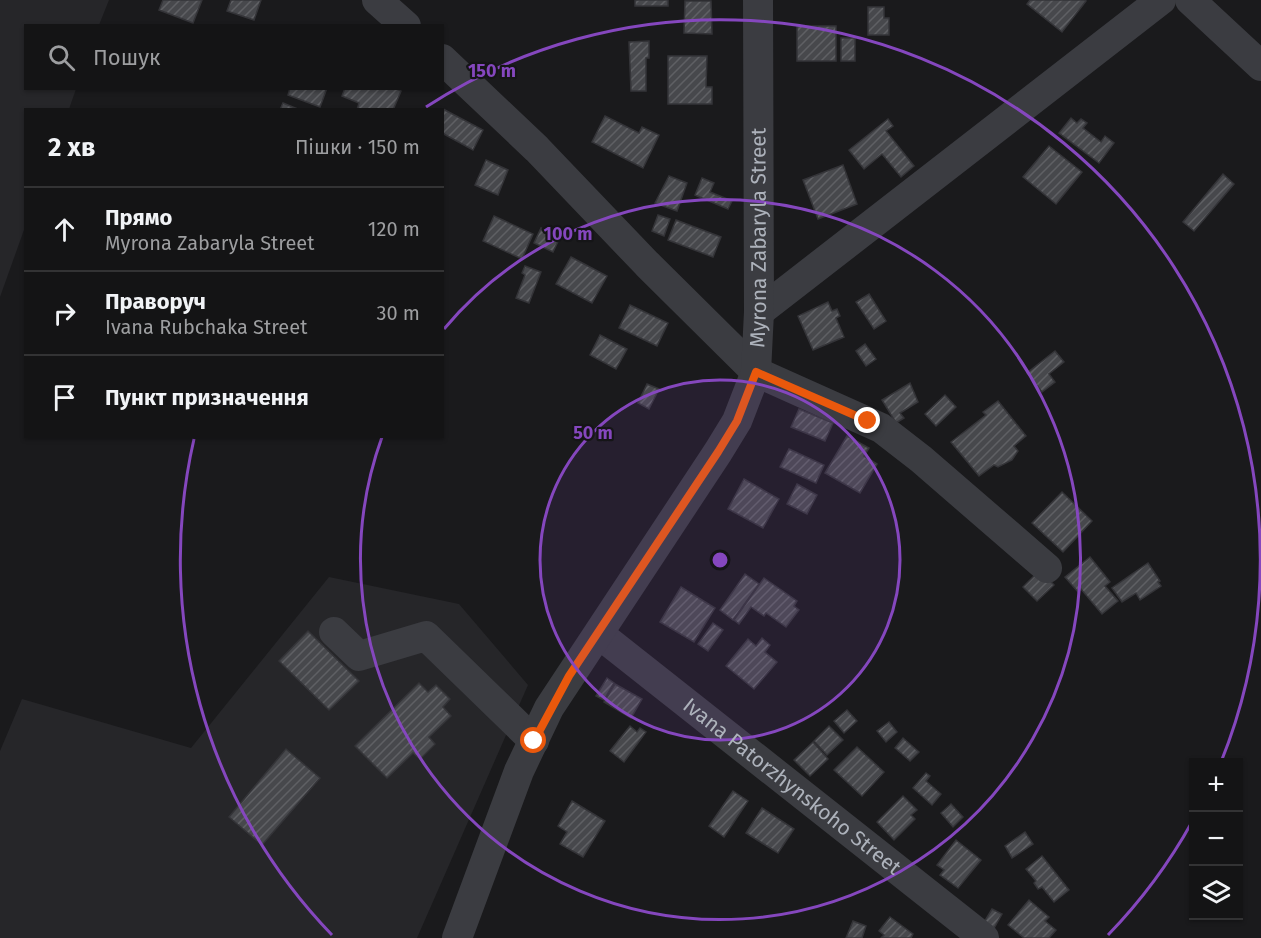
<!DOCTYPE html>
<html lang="uk">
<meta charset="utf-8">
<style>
:root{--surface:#141415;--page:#1d1d1e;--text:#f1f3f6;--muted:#9d9ea0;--line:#333334}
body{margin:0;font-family:"Fira Sans",sans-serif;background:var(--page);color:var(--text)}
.controls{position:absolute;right:18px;bottom:18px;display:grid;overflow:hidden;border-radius:0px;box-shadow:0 2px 4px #0004}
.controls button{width:54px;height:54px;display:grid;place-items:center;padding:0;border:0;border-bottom:2px solid var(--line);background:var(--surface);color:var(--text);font:30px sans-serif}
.stop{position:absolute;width:18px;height:18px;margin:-14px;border:4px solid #ea580c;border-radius:50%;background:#fff}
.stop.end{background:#ea580c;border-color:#fff;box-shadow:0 2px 6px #0008}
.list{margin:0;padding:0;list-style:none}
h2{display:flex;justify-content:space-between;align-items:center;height:78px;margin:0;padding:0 24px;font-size:26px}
h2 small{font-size:20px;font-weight:400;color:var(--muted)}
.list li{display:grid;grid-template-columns:39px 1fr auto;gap:18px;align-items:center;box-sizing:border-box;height:84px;padding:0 24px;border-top:2px solid var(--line)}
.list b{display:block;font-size:22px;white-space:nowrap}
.list p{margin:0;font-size:20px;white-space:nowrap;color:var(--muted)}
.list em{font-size:20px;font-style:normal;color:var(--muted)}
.icon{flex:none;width:33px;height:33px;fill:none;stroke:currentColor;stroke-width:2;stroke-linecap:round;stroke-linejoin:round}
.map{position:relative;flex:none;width:1261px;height:938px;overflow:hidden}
.search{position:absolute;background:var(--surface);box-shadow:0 2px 4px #0004;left:24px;top:24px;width:420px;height:66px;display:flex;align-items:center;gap:15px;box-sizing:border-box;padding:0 21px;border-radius:0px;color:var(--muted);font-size:22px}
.panel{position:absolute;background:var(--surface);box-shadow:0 2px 4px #0004;left:24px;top:108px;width:420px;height:330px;border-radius:0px}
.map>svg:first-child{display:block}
.built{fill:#262629}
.building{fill:url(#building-hatch);stroke:#343438;stroke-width:1.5}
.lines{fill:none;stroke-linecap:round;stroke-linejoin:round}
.minor{stroke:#3b3c41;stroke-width:30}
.route{stroke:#ea580c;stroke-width:8}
.ring{fill:none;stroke:#8547be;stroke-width:3}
.labels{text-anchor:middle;stroke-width:4.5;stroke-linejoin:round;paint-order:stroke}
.street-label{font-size:21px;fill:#adb2bb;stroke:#151517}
.centre{fill:#8547be;stroke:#151517;stroke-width:3}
.ring-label{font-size:18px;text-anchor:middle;font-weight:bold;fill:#8547be;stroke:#151517;stroke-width:4.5;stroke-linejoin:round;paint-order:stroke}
</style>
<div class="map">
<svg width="1261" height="938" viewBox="0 0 1261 938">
<defs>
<pattern id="building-hatch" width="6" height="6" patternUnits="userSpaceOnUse" patternTransform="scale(1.5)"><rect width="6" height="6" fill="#47484c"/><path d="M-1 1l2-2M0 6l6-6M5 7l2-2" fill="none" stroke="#5f6064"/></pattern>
</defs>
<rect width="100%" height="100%" fill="#1a1a1c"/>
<g class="built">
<path d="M0,0H109L99,25L26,26V88L76,89L69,109L26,110L25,227L0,297Z"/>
<path d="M329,577L459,604L528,685L417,938H0V751L22,699L191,748Z"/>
</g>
<g class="building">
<path d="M163,0H202L193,23L159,10Z"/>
<path d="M231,0H261L254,20L227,11Z"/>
<rect x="635" y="0" width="33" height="6"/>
<path d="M1030,0H1084L1086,1L1062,32L1027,4Z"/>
<path d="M685,1H711L712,34L684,33Z"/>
<path d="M868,7H884V18H889V35H868Z"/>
<rect x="797" y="26" width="39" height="35"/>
<rect x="841" y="38" width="14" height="23"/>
<path d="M649,41V58H646V91H631L629,42Z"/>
<path d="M668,56H707L706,87H712V104H668Z"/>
<path d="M290,88H327L320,107L288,95Z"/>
<path d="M345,88H395L401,91L393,110H357L359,103L342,96Z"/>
<path d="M283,103L300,110H280Z"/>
<path d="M443,109L483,130L473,150L442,133Z"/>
<path d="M605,116L639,133L642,127L659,135L643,168L592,142Z"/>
<path d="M1071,118L1077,123L1081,119L1087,123L1083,128L1101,142L1105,136L1114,143L1099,163L1059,133Z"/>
<path d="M888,119L893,126L886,131L914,166L901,177L882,154L864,169L849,150Z"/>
<path d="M1049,146L1082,172L1056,204L1023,177Z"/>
<path d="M486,160L508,170L498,195L475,185Z"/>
<path d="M843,165L857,204L818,219L803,180Z"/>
<path d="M1223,174L1234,184L1194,231L1183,222Z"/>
<path d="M669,176L687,183L677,211L655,203Z"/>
<path d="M702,178L714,183L710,192L732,201L728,209L695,195Z"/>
<path d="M658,215L670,219L664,236L652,231Z"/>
<path d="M494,216L533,234L522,259L483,241Z"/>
<path d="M676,220L721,237L713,257L668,240Z"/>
<path d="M541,228L560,237L553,252L534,243Z"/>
<path d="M571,257L607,276L592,303L556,284Z"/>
<path d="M525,266L541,272L529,303L516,298L525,275L522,273Z"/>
<path d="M869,294L886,321L874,329L856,302Z"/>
<path d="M828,302L832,311L837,309L840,316L836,318L844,337L813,350L798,316Z"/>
<path d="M630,305L668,323L657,346L619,328Z"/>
<path d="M600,335L627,349L616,369L590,355Z"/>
<path d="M865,344L876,359L866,366L856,351Z"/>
<path d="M1055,351L1064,362L1049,374L1055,382L1042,392L1027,373Z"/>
<path d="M910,383L918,402L900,413L904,418L896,423L882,400Z"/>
<path d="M647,384L659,389L649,409L638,403Z"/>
<path d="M945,395L956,407L936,426L925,414Z"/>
<path d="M998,401L1026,436L1014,446L1018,451L1012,460L998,467L994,465L979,476L951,442L986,415L983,412Z"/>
<path d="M799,409L833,423L825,441L791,427Z"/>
<path d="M847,436L869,448L864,456L877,464L860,493L825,473Z"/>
<path d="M789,449L824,465L816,483L780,467Z"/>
<path d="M744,479L779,499L763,528L728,509Z"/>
<path d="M797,484L817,495L807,514L787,504Z"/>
<path d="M1062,492L1092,521L1063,552L1032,523Z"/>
<path d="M1090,557L1110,582L1105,586L1118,601L1102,614L1081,589L1078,592L1065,577Z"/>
<path d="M1148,563L1160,581L1158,582L1161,586L1140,600L1136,593L1122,602L1112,588Z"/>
<path d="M1040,570L1054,585L1037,601L1023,587Z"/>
<path d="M745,574L759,584L733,620L720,610Z"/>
<path d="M764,578L797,601L794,606L799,610L786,627L766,613L764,616L751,607L739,624L734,620Z"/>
<path d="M681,587L715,608L694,642L660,622Z"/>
<path d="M713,623L723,630L708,651L698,644Z"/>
<path d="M308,631L359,681L329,710L279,661Z"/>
<path d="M762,638L770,645L765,652L777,662L754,689L726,666L748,639L756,646Z"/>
<path d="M607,678L614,683L604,700L596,696Z"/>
<path d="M419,683L428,692L436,685L450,699L443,707L451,716L429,737L435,744L420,759L413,753L387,778L355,746Z"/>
<path d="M615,684L642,699L631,718L604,702Z"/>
<path d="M847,710L857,721L844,733L834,721Z"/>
<path d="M889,722L897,732L886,742L877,731Z"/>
<path d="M630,726L637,732L640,728L646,732L624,762L610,751Z"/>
<path d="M829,726L843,740L827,755L814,741Z"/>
<path d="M903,738L919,752L910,761L895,748Z"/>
<path d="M813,742L828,759L810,776L794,760Z"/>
<path d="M857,747L884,772L862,796L834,770Z"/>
<path d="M286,749L320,778L262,845L229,817Z"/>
<path d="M926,773L930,776L926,781L941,794L932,805L913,788Z"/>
<path d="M733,791L748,801L724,837L709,826Z"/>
<path d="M903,796L917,810L911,815L915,819L894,840L877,822Z"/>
<path d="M572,801L605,821L583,857L560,844L567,832L558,826Z"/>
<path d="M951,804L963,817L953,827L941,813Z"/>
<path d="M762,808L794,829L778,853L746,833Z"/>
<path d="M1025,832L1033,844L1012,858L1005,846Z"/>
<path d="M956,840L981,860L958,888L940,875L944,870L937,865Z"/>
<path d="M1042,856L1069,890L1054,902L1042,887L1038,889L1034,883L1036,881L1026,869Z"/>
<path d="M1029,900L1049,917L1045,921L1056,930L1049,938H1024L1008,925Z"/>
<path d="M992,909L1002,914L993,930L983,924Z"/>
<path d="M890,917L913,934L911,938H881L884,935L879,931Z"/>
<path d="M853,921L866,926L862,938H846Z"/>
</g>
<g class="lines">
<g class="minor">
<path d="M377,0L406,26"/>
<path d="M1190,0L1261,66"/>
<path d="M442,59L537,149L647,264L756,372L881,428L921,459L1047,568"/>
<path d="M759,312L1161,0"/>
<path d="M334,632L359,656L426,636L534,741"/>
<path id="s1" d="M599,634L984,938"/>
<path id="s2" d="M457,938L519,771L549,708L718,452L737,421L756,372L759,312L758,0"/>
</g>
</g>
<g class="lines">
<path class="route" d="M534,741L569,676L718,452L737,421L756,372L868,421"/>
</g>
<circle cx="720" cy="560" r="180" fill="#8547be" fill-opacity=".12"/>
<g class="ring">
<circle cx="720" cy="560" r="180"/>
<path d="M444 329A360 360 0 1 1 382 437"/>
<path d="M1192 822A540 540 0 0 1 1108 935M332 935A540 540 0 0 1 194 439M426 107A540 540 0 0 1 1221 762"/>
</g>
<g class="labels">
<g class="street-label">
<text dy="7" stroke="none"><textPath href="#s2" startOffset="778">Myrona Zabaryla Street</textPath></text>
<text dy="7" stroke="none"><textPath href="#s1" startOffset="246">Ivana Patorzhynskoho Street</textPath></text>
</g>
</g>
<circle cx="720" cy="560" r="9" class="centre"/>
<g class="ring-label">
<text x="492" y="77">150 m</text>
<text x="568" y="240">100 m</text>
<text x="593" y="439">50 m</text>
</g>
</svg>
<div class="controls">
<button>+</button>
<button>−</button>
<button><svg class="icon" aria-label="layers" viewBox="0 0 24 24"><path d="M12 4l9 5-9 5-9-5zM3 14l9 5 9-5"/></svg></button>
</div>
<div class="stop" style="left:534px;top:741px"></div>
<div class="stop end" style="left:868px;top:421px"></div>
<div class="search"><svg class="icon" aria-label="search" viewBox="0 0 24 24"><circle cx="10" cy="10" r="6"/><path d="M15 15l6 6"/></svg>Пошук</div>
<section class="panel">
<h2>2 хв<small>Пішки · 150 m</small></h2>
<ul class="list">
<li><svg class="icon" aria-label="ahead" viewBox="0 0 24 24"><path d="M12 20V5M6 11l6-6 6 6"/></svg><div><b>Прямо</b><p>Myrona Zabaryla Street</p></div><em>120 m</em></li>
<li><svg class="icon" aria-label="right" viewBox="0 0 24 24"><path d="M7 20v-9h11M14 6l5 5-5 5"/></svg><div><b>Праворуч</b><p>Ivana Rubchaka Street</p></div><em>30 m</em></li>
<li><svg class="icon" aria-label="arrive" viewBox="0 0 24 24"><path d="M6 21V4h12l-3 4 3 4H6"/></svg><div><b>Пункт призначення</b></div></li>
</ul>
</section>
</div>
